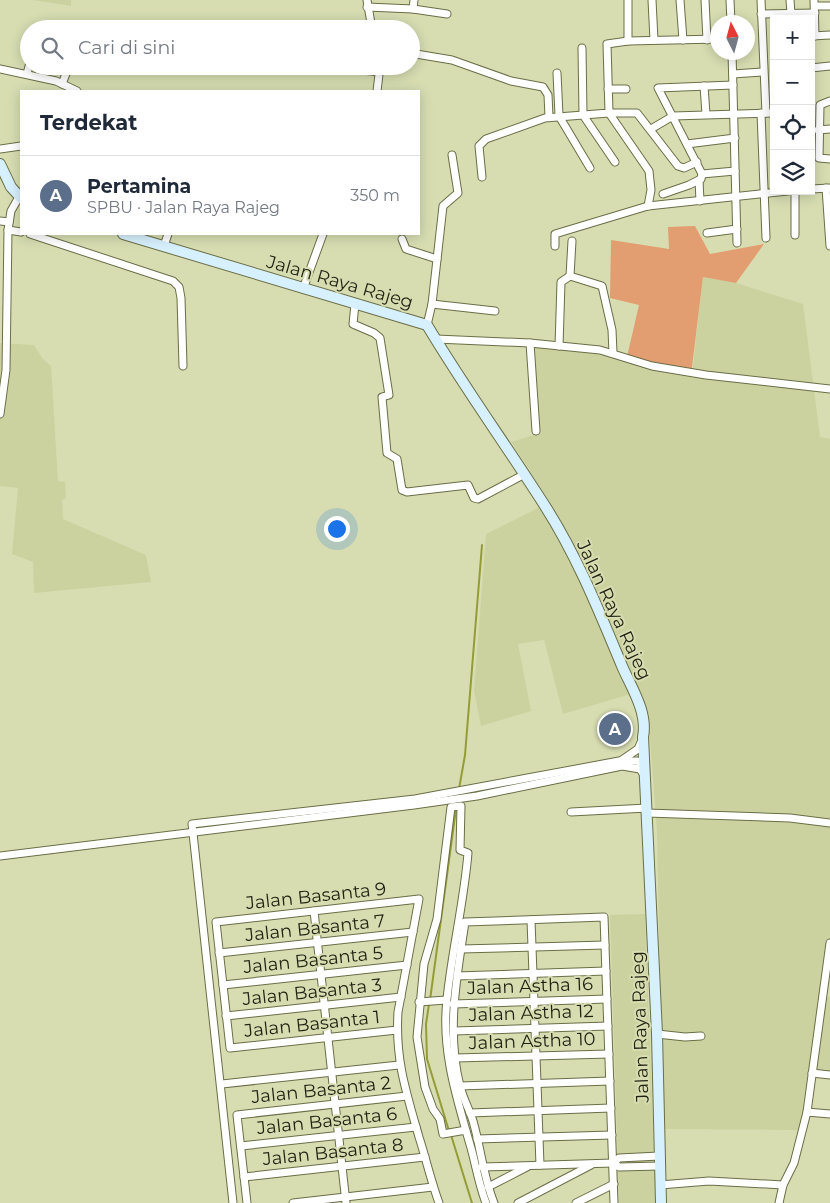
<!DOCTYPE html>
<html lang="id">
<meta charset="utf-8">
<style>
:root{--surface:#fff;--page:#f2f2f3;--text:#1f2937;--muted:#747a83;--line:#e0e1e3;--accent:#0f766e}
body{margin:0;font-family:Montserrat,sans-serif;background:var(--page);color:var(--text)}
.controls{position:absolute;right:15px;top:15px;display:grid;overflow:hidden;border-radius:0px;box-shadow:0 2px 12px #0003}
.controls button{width:45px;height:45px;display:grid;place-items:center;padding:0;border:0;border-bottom:1px solid var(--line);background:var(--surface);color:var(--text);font:25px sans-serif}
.compass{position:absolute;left:710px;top:15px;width:45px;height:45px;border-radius:50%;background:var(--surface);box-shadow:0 2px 12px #0003;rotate:354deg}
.you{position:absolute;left:336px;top:528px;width:18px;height:18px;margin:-12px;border:4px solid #fff;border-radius:50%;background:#1a73e8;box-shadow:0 0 0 8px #1a73e833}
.badge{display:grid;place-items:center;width:32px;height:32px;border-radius:50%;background:var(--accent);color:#fff;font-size:16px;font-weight:700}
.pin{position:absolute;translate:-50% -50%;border:2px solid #fff;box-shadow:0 1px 5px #0006}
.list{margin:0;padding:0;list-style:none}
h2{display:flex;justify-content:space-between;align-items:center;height:65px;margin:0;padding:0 20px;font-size:21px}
h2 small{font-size:16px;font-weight:400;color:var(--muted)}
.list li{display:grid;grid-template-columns:32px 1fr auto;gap:15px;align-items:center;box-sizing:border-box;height:80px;padding:0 20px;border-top:1px solid var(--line)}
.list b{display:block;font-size:19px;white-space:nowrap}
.list p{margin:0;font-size:16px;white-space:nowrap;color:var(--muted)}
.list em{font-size:16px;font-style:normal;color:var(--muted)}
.icon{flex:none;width:28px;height:28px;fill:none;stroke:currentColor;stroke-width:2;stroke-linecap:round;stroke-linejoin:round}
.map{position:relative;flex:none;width:830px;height:1203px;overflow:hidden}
.search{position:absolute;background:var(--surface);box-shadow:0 2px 12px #0003;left:20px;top:20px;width:400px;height:55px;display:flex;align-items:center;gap:12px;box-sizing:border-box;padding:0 18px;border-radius:28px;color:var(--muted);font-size:19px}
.panel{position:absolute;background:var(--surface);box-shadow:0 2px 12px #0003;left:20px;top:90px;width:400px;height:145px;border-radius:0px}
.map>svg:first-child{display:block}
.built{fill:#ccd29f}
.green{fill:#e29d70}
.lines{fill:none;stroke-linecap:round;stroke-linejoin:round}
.stream{stroke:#949c36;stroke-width:2}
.street-casing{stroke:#6a6e46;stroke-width:9}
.secondary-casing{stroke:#6a6e46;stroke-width:12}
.street{stroke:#fff;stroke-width:7}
.secondary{stroke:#d7f0fe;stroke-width:10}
.labels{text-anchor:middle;stroke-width:4;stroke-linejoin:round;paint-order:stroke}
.street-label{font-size:18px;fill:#1f2111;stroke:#d7ddb1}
</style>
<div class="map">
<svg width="830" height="1203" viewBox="0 0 830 1203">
<rect width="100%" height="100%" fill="#d7ddb1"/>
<g class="built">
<path d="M33,0H71V6Z"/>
<path d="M703,277L736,283L803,304L820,437L830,439V971L827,997H830V1073L809,1072L802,1130L663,1129L657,831L648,713L641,691L563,714L544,640L518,644L531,711L481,726L474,691L486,534L550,502L511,442L537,434L528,347H581L692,374Z"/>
<path d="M0,343L34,345L42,358L51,366L58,481L65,482L66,498L62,500L63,519L146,555L151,582L34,593L33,562L12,554L18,488L0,486Z"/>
<path d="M645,914L656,1203H619L610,915Z"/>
</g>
<path class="green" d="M695,226L710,254L764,244L736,283L703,277L691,375L626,361L639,305L610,298L611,240L669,249L668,227Z"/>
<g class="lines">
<g class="stream">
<path d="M459,789L465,755L482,545"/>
<path d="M430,1000L456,809"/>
<path d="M429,1004L426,1024L427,1059L449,1131"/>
<path d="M451,1135L472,1203"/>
</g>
<g class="street-casing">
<g id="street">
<path d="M367,0L372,29"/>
<path d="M628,0V41"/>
<path d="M652,0L654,40"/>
<path d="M680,0L683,40"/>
<path d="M705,0L707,40"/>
<path d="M730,0L731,22"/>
<path d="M761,0L766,113"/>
<path d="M790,0L791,13"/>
<path d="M814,0L815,36"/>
<path d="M815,6H830"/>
<path d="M367,7L413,9L414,0"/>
<path d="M413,9L447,14"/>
<path d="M761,14L815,13"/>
<path d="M812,36L830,35"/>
<path d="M582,48L583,115L615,162"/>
<path d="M732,52L737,243"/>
<path d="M416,54L452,60L511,81L543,87L548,95L549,117"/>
<path d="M811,68L830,66"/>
<path d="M0,69L56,81L77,91"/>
<path d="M354,69L380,72"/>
<path d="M557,73L559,116L590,168"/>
<path d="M27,74L29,66"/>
<path d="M733,74L762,72"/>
<path d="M62,84L69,66"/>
<path d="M704,86L706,114"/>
<path d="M608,89H626"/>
<path d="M377,91L380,66"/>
<path d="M830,101L820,105L819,158L830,159"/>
<path d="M609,113H637L678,166L684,168L697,162"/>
<path d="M609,113L649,171L651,190L648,206"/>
<path d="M761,113L766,238"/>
<path d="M651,129L673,116L774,113"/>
<path d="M818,130L830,129"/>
<path d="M687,144L735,138"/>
<path d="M0,149L21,146"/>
<path d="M702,174L735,171"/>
<path d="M482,177L479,146L486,139L545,118L609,113L607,44L628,41L718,39"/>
<path d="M699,180L700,201"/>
<path d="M826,188L830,246"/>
<path d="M811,189L830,188"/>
<path d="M795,191V235"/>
<path d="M663,194L689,185L701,179L702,174L658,88L733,85"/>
<path d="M0,221L9,222"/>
<path d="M8,230L21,232"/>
<path d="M707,233L737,229"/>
<path d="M30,234L173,281L179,287L181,298L183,366"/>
<path d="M402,239L406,249L437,259"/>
<path d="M164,246L168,234"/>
<path d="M555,246V234L648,206L788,191"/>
<path d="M570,276L572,241"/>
<path d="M303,289L323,234"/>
<path d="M355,304L353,324L374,333L380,338L389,395L382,397L387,453L397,459L402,490L407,492L468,485L474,498L478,499L523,475"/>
<path d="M432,304L495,311"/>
<path d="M427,325L432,304L443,206L458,193L452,155"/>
<path d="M436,339L530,343L600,350L652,366L706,375L830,389"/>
<path d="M530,343L536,431"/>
<path d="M559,346L561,282L570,276L602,286L612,330L613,353"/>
<path d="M0,414L6,370L8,230L11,211L19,197"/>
<path d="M622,760L638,749L642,740"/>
<path d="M571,812L647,808"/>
<path d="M647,813L790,818L830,823"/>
<path d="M0,856L414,805L477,796L622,766L640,769L644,775"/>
<path d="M314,911L346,1203"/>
<path d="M531,920L540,1165"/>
<path d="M461,949L605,945"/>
<path d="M219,953L413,932"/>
<path d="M457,976L606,971"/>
<path d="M223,985L407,965"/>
<path d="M419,1002L446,1000"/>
<path d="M453,1004L607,999"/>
<path d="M226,1016L401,997"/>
<path d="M397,1030L230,1048L216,922L419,899L398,1012C395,1059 406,1092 419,1137C426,1159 431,1181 439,1203"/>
<path d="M454,1031L608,1026"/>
<path d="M657,1034L685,1037L701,1036"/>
<path d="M456,1058L609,1054"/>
<path d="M812,1073L830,1075"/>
<path d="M222,1084L399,1065"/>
<path d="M460,1086L610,1081"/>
<path d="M807,1112L830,943"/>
<path d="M470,1113L611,1108"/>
<path d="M466,1130L443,1134L440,1119L433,1109L425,1087L417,1037L424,964L437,919L451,807L461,806L460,850L468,853C464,902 452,950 447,999C441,1051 457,1099 471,1148C476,1166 479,1185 486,1203"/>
<path d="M477,1139L612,1135"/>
<path d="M241,1146L416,1127"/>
<path d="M613,1163L619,1158L659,1156"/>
<path d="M613,1163L619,1167L660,1166"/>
<path d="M482,1167L613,1163"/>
<path d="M244,1177L425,1157"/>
<path d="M660,1185L709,1181L783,1185"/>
<path d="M488,1187L527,1167"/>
<path d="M233,1203L192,824L415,799L619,761H637L645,765"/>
<path d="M247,1203L237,1115L407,1096"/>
<path d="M293,1203L433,1187"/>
<path d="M494,1203C483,1176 481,1149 473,1121C469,1109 463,1098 460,1086C446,1031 457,976 465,922L604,917L614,1203"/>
<path d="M518,1203L591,1165"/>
<path d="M576,1203L614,1184"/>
<path d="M779,1203L783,1185L794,1163L807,1112L830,1114"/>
</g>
</g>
<g class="secondary-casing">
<g id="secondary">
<path d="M0,164L11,187L21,198"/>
<path d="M123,234L427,325C464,387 506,445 545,506C577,556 599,611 622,666C631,687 648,712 643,737L657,1034L661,1203"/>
</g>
</g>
<use href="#street" class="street"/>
<use href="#secondary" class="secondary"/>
</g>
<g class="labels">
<g class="street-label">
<text transform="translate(340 282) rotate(16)" y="6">Jalan Raya Rajeg</text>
<text transform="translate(614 610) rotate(65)" y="6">Jalan Raya Rajeg</text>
<text transform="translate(316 896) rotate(-6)" y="6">Jalan Basanta 9</text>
<text transform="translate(315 928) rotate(-6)" y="6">Jalan Basanta 7</text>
<text transform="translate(313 960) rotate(-6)" y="6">Jalan Basanta 5</text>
<text transform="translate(530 986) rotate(-2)" y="6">Jalan Astha 16</text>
<text transform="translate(312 992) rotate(-6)" y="6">Jalan Basanta 3</text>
<text transform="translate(531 1013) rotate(-2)" y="6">Jalan Astha 12</text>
<text transform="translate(312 1024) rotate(-6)" y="6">Jalan Basanta 1</text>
<text transform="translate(640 1027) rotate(-92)" y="6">Jalan Raya Rajeg</text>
<text transform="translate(532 1041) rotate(-2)" y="6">Jalan Astha 10</text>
<text transform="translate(321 1090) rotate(-6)" y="6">Jalan Basanta 2</text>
<text transform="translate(327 1121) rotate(-6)" y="6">Jalan Basanta 6</text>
<text transform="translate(333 1152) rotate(-6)" y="6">Jalan Basanta 8</text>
</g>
</g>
</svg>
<div class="controls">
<button>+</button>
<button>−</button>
<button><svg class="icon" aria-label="locate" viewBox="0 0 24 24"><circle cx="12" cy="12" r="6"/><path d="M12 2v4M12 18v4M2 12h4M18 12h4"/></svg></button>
<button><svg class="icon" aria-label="layers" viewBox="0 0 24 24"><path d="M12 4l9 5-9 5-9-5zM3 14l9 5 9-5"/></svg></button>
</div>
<svg class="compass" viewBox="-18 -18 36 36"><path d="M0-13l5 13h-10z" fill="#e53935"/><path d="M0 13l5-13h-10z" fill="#747a83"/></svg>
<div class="you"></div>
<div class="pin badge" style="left:615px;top:729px;background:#5c6f8a">A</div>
<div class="search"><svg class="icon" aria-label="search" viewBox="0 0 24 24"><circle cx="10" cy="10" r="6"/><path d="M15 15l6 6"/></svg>Cari di sini</div>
<section class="panel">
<h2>Terdekat<small></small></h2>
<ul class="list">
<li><span class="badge" style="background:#5c6f8a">A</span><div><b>Pertamina</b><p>SPBU · Jalan Raya Rajeg</p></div><em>350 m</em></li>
</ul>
</section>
</div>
